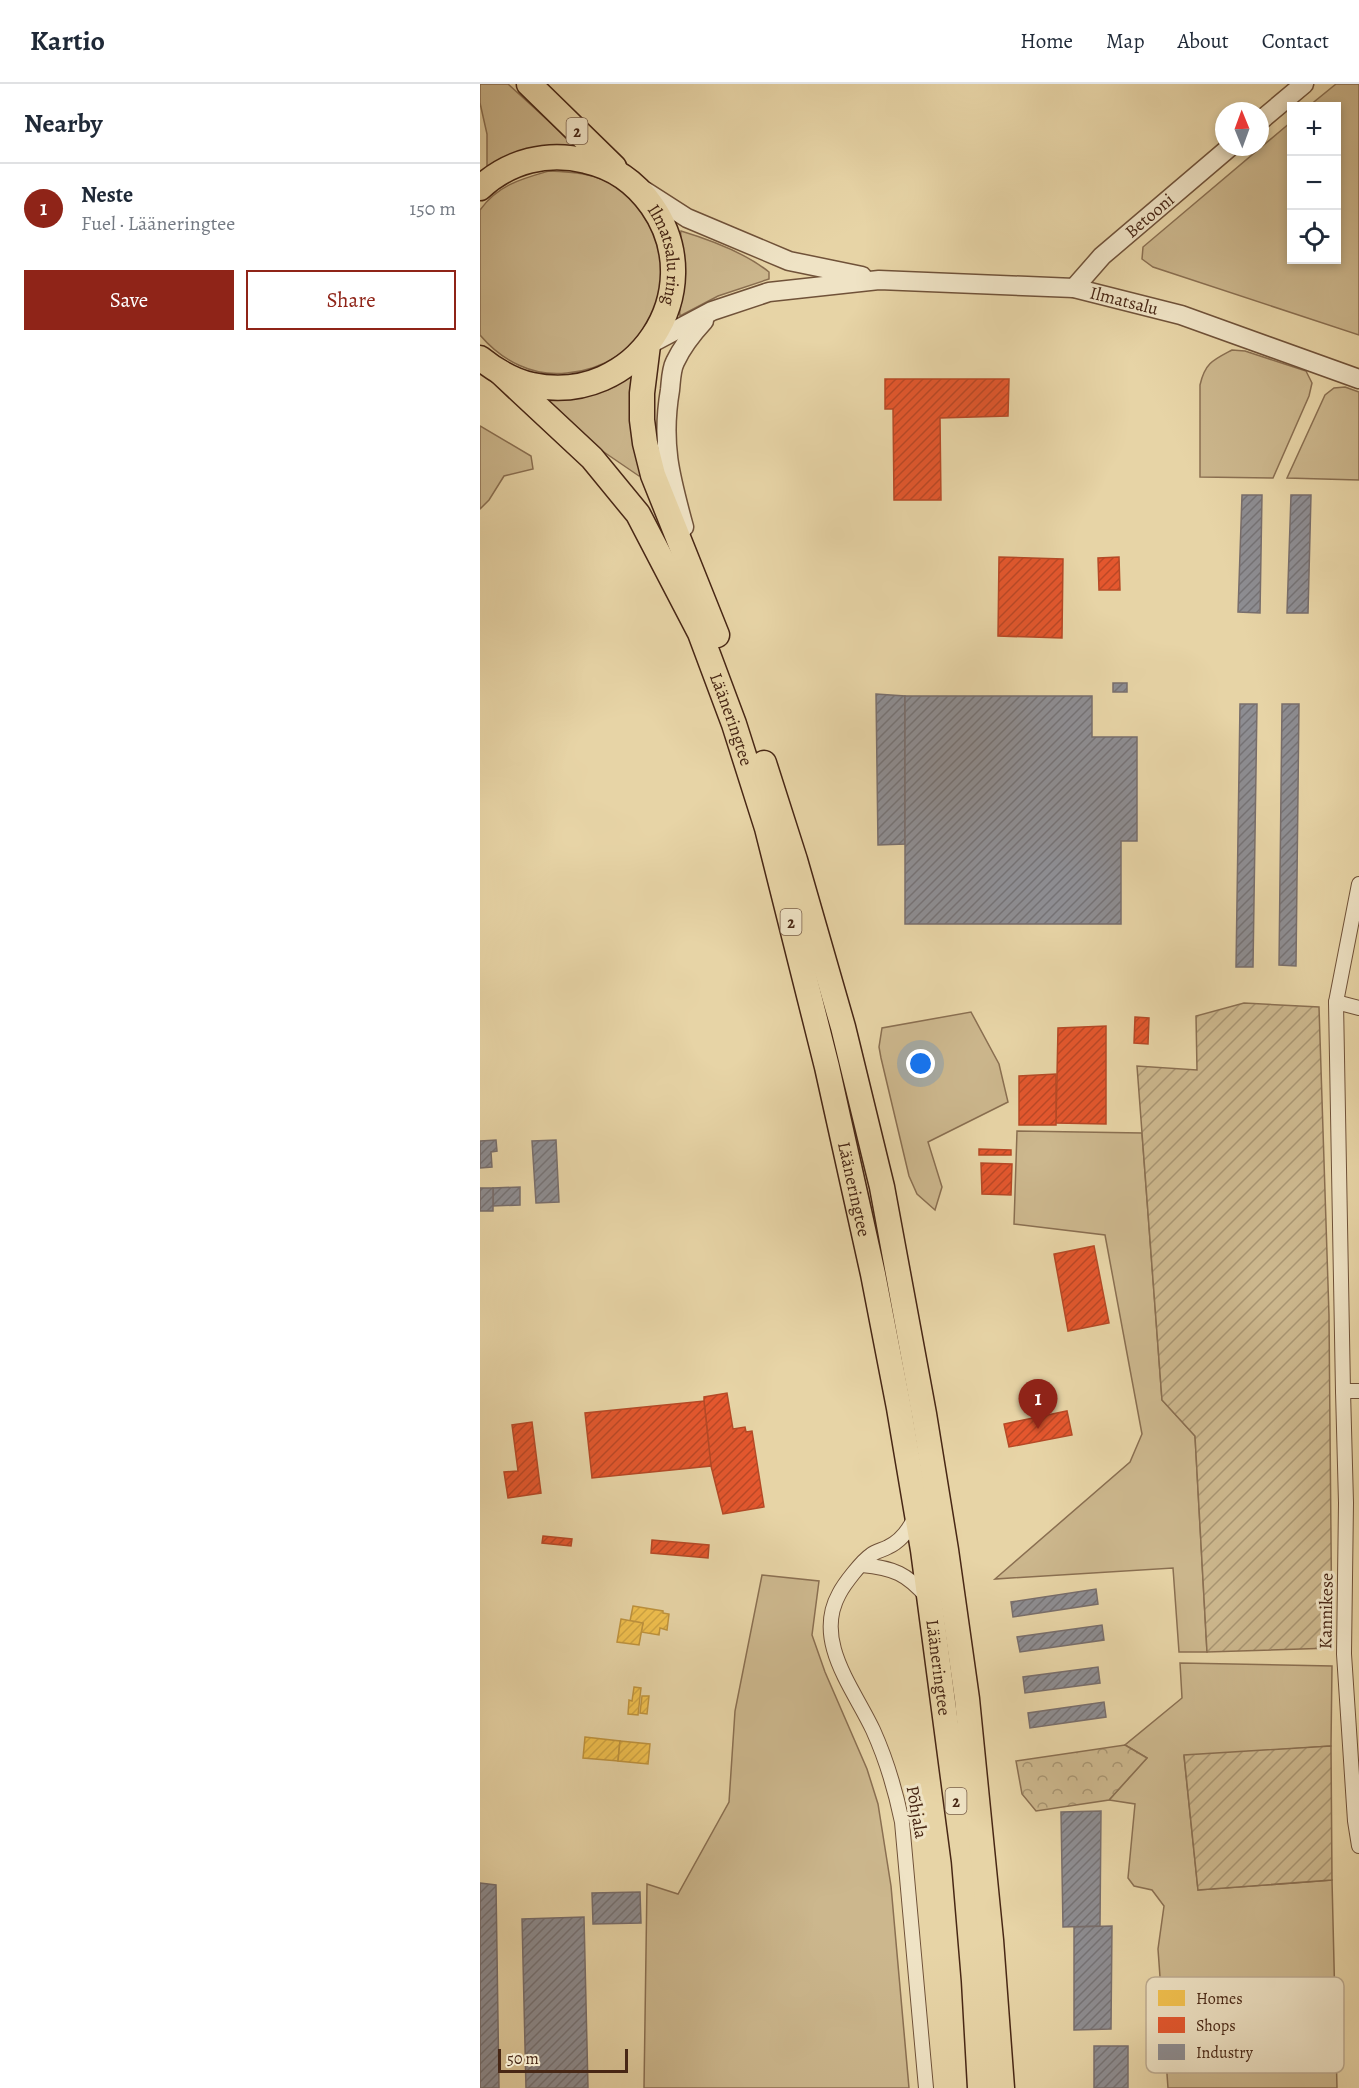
<!DOCTYPE html>
<meta charset="utf-8">
<style>
:root{--surface:#fff;--page:#f6f6f7;--text:#1f2937;--muted:#747a83;--line:#e0e1e3;--accent:#8f2418}
body{margin:0;font-family:Alegreya,serif;background:var(--page);color:var(--text)}
.controls{position:absolute;right:18px;top:18px;display:grid;overflow:hidden;border-radius:0px;box-shadow:0 3px 9px #0003}
.controls button{width:54px;height:54px;display:grid;place-items:center;padding:0;border:0;border-bottom:2px solid var(--line);background:var(--surface);color:var(--text);font:30px sans-serif}
.compass{position:absolute;left:735px;top:18px;width:54px;height:54px;border-radius:50%;background:var(--surface);box-shadow:0 3px 9px #0003;rotate:359deg}
.scale{position:absolute;left:18px;bottom:15px;width:130px;box-sizing:border-box;padding-left:6px;border:3px solid #482715;border-top:0;font-size:16px;line-height:21px;white-space:nowrap;color:#482715;-webkit-text-stroke:4px #efe3c5;paint-order:stroke}
.you{position:absolute;left:441px;top:980px;width:21px;height:21px;margin:-15px;border:4px solid #fff;border-radius:50%;background:#1a73e8;box-shadow:0 0 0 9px #1a73e833}
.badge{display:grid;place-items:center;width:39px;height:39px;border-radius:50%;background:var(--accent);color:#fff;font-size:20px;font-weight:700}
.pin{position:absolute;translate:-50% -50px;filter:drop-shadow(0 2px 3px #0008)}
.pin::after{content:'';position:absolute;top:32px;width:21px;height:18px;background:inherit;clip-path:polygon(0 0,100% 0,50% 100%)}
.list{margin:0;padding:0;list-style:none}
h2{display:flex;justify-content:space-between;align-items:center;height:78px;margin:0;padding:0 24px;font-size:26px}
h2 small{font-size:20px;font-weight:400;color:var(--muted)}
.list li{display:grid;grid-template-columns:39px 1fr auto;gap:18px;align-items:center;box-sizing:border-box;height:90px;padding:0 24px;border-top:2px solid var(--line)}
.list b{display:block;font-size:22px;white-space:nowrap}
.list p{margin:0;font-size:20px;white-space:nowrap;color:var(--muted)}
.list em{font-size:20px;font-style:normal;color:var(--muted)}
.actions{display:flex;gap:12px;padding:18px 24px}
.actions a{flex:1;padding:14px 0;border:2px solid var(--accent);border-radius:0px;text-align:center;font-size:21px;color:var(--accent)}
.actions .main{background:var(--accent);color:#fff}
.icon{flex:none;width:33px;height:33px;fill:none;stroke:currentColor;stroke-width:2;stroke-linecap:round;stroke-linejoin:round}
.map{position:relative;flex:none;width:879px;height:2004px;overflow:hidden}
header{display:flex;align-items:center;gap:36px;box-sizing:border-box;height:84px;padding:0 30px;background:var(--surface);border-bottom:2px solid var(--line)}
header strong{font-size:28px}
nav{display:flex;gap:33px;margin-inline-start:auto;font-size:21px}
main{display:flex}
aside{flex:1;background:var(--surface)}
.map>svg:first-child{display:block}
.grass{fill:#ccb78d;stroke:#8a6f51;stroke-width:1.5}
.forest{fill:url(#forest-crowns);stroke:#8a6f51;stroke-width:1.5}
.garden{fill:url(#garden-furrows);stroke:#8a6f51;stroke-width:1.5}
.homes{fill:url(#homes-hatch);stroke:#bf933d;stroke-width:1.5}
.shops{fill:url(#shops-hatch);stroke:#b54926;stroke-width:1.5}
.industry{fill:url(#industry-hatch);stroke:#786e6c;stroke-width:1.5}
.lines{fill:none;stroke-linecap:round;stroke-linejoin:round}
.minor-casing{stroke:#705239;stroke-width:16}
.tertiary-casing{stroke:#705239;stroke-width:21}
.trunk-casing{stroke:#482715;stroke-width:27}
.minor{stroke:#efe3c5;stroke-width:14}
.tertiary{stroke:#efe3c5;stroke-width:18}
.trunk{stroke:#e7d4a6;stroke-width:24}
.labels{text-anchor:middle;stroke-width:6;stroke-linejoin:round;paint-order:stroke}
.shield{fill:#efe3c5;stroke:#7a5f4a;stroke-width:1.5}
.shield-label{font-size:16px;font-weight:bold;fill:#482715}
.street-label{font-size:18px;fill:#482715;stroke:#efe3c5}
.key{fill:#efe3c5;stroke:#bdab90;stroke-width:1.5}
.key-label{font-size:16px;fill:#482715}
</style>
<header>
<strong>Kartio</strong>
<nav><a>Home</a><a>Map</a><a>About</a><a>Contact</a></nav>
</header>
<main>
<aside>
<h2>Nearby<small></small></h2>
<ul class="list">
<li><span class="badge">1</span><div><b>Neste</b><p>Fuel · Lääneringtee</p></div><em>150 m</em></li>
</ul>
<div class="actions"><a class="main">Save</a><a>Share</a></div>
</aside>
<div class="map">
<svg width="879" height="2004" viewBox="0 0 879 2004">
<defs>
<pattern id="forest-crowns" width="20" height="18" patternUnits="userSpaceOnUse" patternTransform="scale(1.5)"><rect width="20" height="18" fill="#ccb78d"/><path d="M2 6a3 3 0 1 1 6 0M12 15a3 3 0 1 1 6 0" fill="none" stroke="#a89572"/></pattern>
<pattern id="garden-furrows" width="10" height="10" patternUnits="userSpaceOnUse" patternTransform="scale(1.5)"><rect width="10" height="10" fill="#ccb78d"/><path d="M-1 1l2-2M0 10L10 0M9 11l2-2" fill="none" stroke="#a89572"/></pattern>
<pattern id="homes-hatch" width="6" height="6" patternUnits="userSpaceOnUse" patternTransform="scale(1.5)"><rect width="6" height="6" fill="#f2c14e"/><path d="M-1 1l2-2M0 6l6-6M5 7l2-2" fill="none" stroke="#d1a643"/></pattern>
<pattern id="shops-hatch" width="6" height="6" patternUnits="userSpaceOnUse" patternTransform="scale(1.5)"><rect width="6" height="6" fill="#e4572e"/><path d="M-1 1l2-2M0 6l6-6M5 7l2-2" fill="none" stroke="#bb4826"/></pattern>
<pattern id="industry-hatch" width="6" height="6" patternUnits="userSpaceOnUse" patternTransform="scale(1.5)"><rect width="6" height="6" fill="#8d8d92"/><path d="M-1 1l2-2M0 6l6-6M5 7l2-2" fill="none" stroke="#757376"/></pattern>
</defs>
<rect width="100%" height="100%" fill="#e7d4a6"/>
<filter id="stains"><feTurbulence type="fractalNoise" baseFrequency=".00333" numOctaves="4"/><feColorMatrix values="0 0 0 0 .2 0 0 0 0 .09 0 0 0 0 .02 0 0 0 .5 -.17"/></filter>
<radialGradient id="worn" r=".72"><stop offset=".6" stop-color="#630" stop-opacity="0"/><stop offset="1" stop-color="#630" stop-opacity=".3"/></radialGradient>
<g class="grass">
<path d="M0,0H28L94,60V63L7,85V50L0,19Z"/>
<path d="M856,0H879V251L673,183L662,175L663,163L811,38L812,176H856V22H829Z"/>
<path d="M69,87C92,88 115,89 135,102C149,111 160,125 168,139C205,206 163,282 87,289C53,293 22,277 0,251V126C18,101 41,95 69,87Z"/>
<path d="M201,147C231,156 264,168 289,188V195L238,212L200,232C198,221 205,206 205,194C206,183 199,153 201,147Z"/>
<path d="M752,266L765,267L826,287L832,299L829,312L793,394L720,393V301C725,279 733,276 752,266Z"/>
<path d="M152,293C148,327 155,358 161,391L159,392L118,364L65,314L132,302L147,294Z"/>
<path d="M865,303L879,308V396L807,394L845,311L854,304Z"/>
<path d="M0,342L51,372L53,385L24,392L9,416L0,425Z"/>
<path d="M491,928L519,980L528,1018L448,1058L462,1103L455,1126L437,1110L429,1092L401,974L399,963L402,944Z"/>
<path d="M537,1047L662,1049L682,1316L715,1352L727,1568H699L693,1484L515,1495L650,1378L662,1350L625,1151L534,1140Z"/>
<path d="M282,1491L339,1497L332,1551L345,1588L387,1685L398,1720L411,1802L429,2004H164L167,1800L198,1810L249,1718L255,1627Z"/>
<path d="M700,1579L852,1582L851,1662L704,1672L718,1806L852,1796L857,2004H688L678,1865L684,1822L672,1806L654,1802L648,1794L655,1720L629,1716L667,1674L645,1661L702,1614Z"/>
</g>
<path class="forest" d="M645,1661L667,1674L629,1716L556,1727L542,1710L536,1677Z"/>
<g class="garden">
<path d="M764,919L839,923L849,1231L852,1564L727,1568L715,1352L682,1316L657,982L717,986L716,932Z"/>
<path d="M851,1662L852,1796L718,1806L704,1671Z"/>
</g>
<g class="homes">
<path d="M153,1522L183,1527V1529L189,1530L187,1546L180,1544L179,1551L161,1548L163,1539L150,1537Z"/>
<path d="M141,1535L163,1539L159,1561L137,1558Z"/>
<path d="M154,1603L161,1604L158,1631L148,1630L149,1616L152,1617Z"/>
<path d="M162,1612H169L167,1630L160,1629Z"/>
<path d="M105,1653L140,1657L138,1677L103,1674Z"/>
<path d="M140,1657L170,1660L168,1680L138,1677Z"/>
</g>
<g class="shops">
<path d="M405,295H529L528,332L460,334L461,416H414L413,325H405Z"/>
<path d="M519,473L583,475L582,554L518,552Z"/>
<path d="M639,473L640,506H619L618,474Z"/>
<path d="M655,933L669,934L668,960L654,959Z"/>
<path d="M626,942V1040L576,1039L578,944Z"/>
<path d="M576,990V1041H539V992Z"/>
<path d="M499,1065L531,1066V1071H499Z"/>
<path d="M501,1079L532,1080L531,1111L502,1110Z"/>
<path d="M614,1162L629,1239L588,1247L574,1170Z"/>
<path d="M247,1309L253,1345L265,1343L266,1348L272,1347L284,1423L243,1430L231,1382L224,1317V1313Z"/>
<path d="M224,1317L231,1382L112,1394L105,1329Z"/>
<path d="M587,1327L592,1351L529,1363L524,1340Z"/>
<path d="M52,1338L61,1409L28,1414L24,1388L38,1387L32,1341Z"/>
<path d="M63,1452L92,1455L91,1462L62,1459Z"/>
<path d="M172,1456L229,1461L228,1474L171,1469Z"/>
</g>
<g class="industry">
<path d="M762,411H782L780,529L758,528Z"/>
<path d="M811,411H831L828,529H807Z"/>
<rect x="633" y="599" width="14" height="9"/>
<path d="M396,610L425,612V760L398,761Z"/>
<path d="M425,612H612V653H657V757H641V840H425Z"/>
<path d="M760,620H777L773,883H756Z"/>
<path d="M802,620H819L816,882L799,881Z"/>
<path d="M16,1056L17,1067L11,1068L12,1083L0,1084V1057Z"/>
<path d="M76,1056L79,1118L56,1119L52,1057Z"/>
<path d="M40,1103V1121L13,1122V1104Z"/>
<rect x="0" y="1104" width="13" height="23"/>
<path d="M616,1505L618,1520L533,1533L531,1518Z"/>
<path d="M622,1541L624,1556L540,1568L537,1553Z"/>
<path d="M618,1583L620,1599L545,1609L543,1593Z"/>
<path d="M624,1618L626,1633L550,1644L548,1629Z"/>
<path d="M621,1727L620,1842L583,1843L581,1728Z"/>
<path d="M0,1799L16,1801L19,2004H0Z"/>
<path d="M160,1808L161,1839L113,1840L112,1809Z"/>
<path d="M104,1833L108,2004H46L42,1835Z"/>
<path d="M632,1842L631,1945L594,1946V1843Z"/>
<rect x="614" y="1962" width="34" height="42"/>
</g>
<g class="lines">
<g class="minor-casing">
<g id="minor">
<path d="M856,918L879,924"/>
<path d="M863,1307L856,918L879,800"/>
<path d="M879,1307H863L866,1419L864,1570L875,1737L879,1762"/>
<path d="M435,1433C429,1446 421,1457 408,1463C403,1466 396,1467 391,1471C382,1477 364,1500 359,1510C333,1557 374,1605 393,1646C407,1677 415,1704 422,1738L446,2004"/>
<path d="M382,1481C414,1484 427,1490 447,1513"/>
</g>
</g>
<g class="tertiary-casing">
<g id="tertiary">
<path d="M780,37L824,0"/>
<path d="M165,107L207,134L309,177L382,192"/>
<path id="s1" d="M594,204L622,172L750,63"/>
<path id="s2" d="M168,261L232,227L289,208L399,196L594,204L701,231L879,295"/>
<path d="M204,443C190,392 181,359 190,306C191,297 191,286 195,278C202,263 212,250 224,237"/>
</g>
</g>
<g class="trunk-casing">
<g id="trunk">
<path d="M49,0L134,83"/>
<path id="s3" d="M0,104C29,77 68,67 106,77C133,83 156,99 172,122C232,208 155,323 52,301C33,297 15,286 0,274"/>
<path d="M168,261L162,309V336L165,359L173,391L237,551"/>
<path id="s4" d="M21,289L112,374L158,430L220,549L254,640L287,744L347,983L393,1190L419,1324L443,1466L484,1777L494,1897L500,2004"/>
<path d="M284,679L315,776L363,943L402,1103L444,1330L466,1466L487,1615L511,1856L522,2004"/>
</g>
</g>
<use href="#minor" class="minor"/>
<use href="#tertiary" class="tertiary"/>
<use href="#trunk" class="trunk"/>
</g>
<g class="labels">
<g class="shield">
<rect x="86.5" y="34" width="21" height="26" rx="4.5"/>
<rect x="300.5" y="825" width="21" height="26" rx="4.5"/>
<rect x="465.5" y="1704" width="21" height="26" rx="4.5"/>
</g>
<g class="shield-label">
<text x="97" y="53">2</text>
<text x="311" y="844">2</text>
<text x="476" y="1723">2</text>
</g>
<g class="street-label">
<text dy="6" stroke="none"><textPath href="#s1" startOffset="105">Betooni</textPath></text>
<text dy="6" stroke="none"><textPath href="#s3" startOffset="248">Ilmatsalu ring</textPath></text>
<text dy="6" stroke="none"><textPath href="#s2" startOffset="490">Ilmatsalu</textPath></text>
<text dy="6" stroke="none"><textPath href="#s4" startOffset="423">Lääneringtee</textPath></text>
<text dy="6" stroke="none"><textPath href="#s4" startOffset="909">Lääneringtee</textPath></text>
<text transform="translate(846 1527) rotate(-89)" y="6">Kannikese</text>
<text dy="6" stroke="none"><textPath href="#s4" startOffset="1395">Lääneringtee</textPath></text>
<text transform="translate(437 1728) rotate(80)" y="6">Põhjala</text>
</g>
</g>
<rect x="666" y="1893" width="198" height="96" rx="9" class="key"/>
<rect x="678" y="1906" width="27" height="16" fill="#f2c14e"/>
<rect x="678" y="1933" width="27" height="16" fill="#e4572e"/>
<rect x="678" y="1960" width="27" height="16" fill="#8d8d92"/>
<g class="key-label">
<text x="716" y="1920">Homes</text>
<text x="716" y="1947">Shops</text>
<text x="716" y="1974">Industry</text>
</g>
<rect width="100%" height="100%" filter="url(#stains)"/>
<rect width="100%" height="100%" fill="url(#worn)"/>
</svg>
<div class="controls">
<button>+</button>
<button>−</button>
<button><svg class="icon" aria-label="locate" viewBox="0 0 24 24"><circle cx="12" cy="12" r="6"/><path d="M12 2v4M12 18v4M2 12h4M18 12h4"/></svg></button>
</div>
<svg class="compass" viewBox="-18 -18 36 36"><path d="M0-13l5 13h-10z" fill="#e53935"/><path d="M0 13l5-13h-10z" fill="#747a83"/></svg>
<div class="scale">50 m</div>
<div class="you"></div>
<div class="pin badge" style="left:558px;top:1345px">1</div>
</div>
</main>
